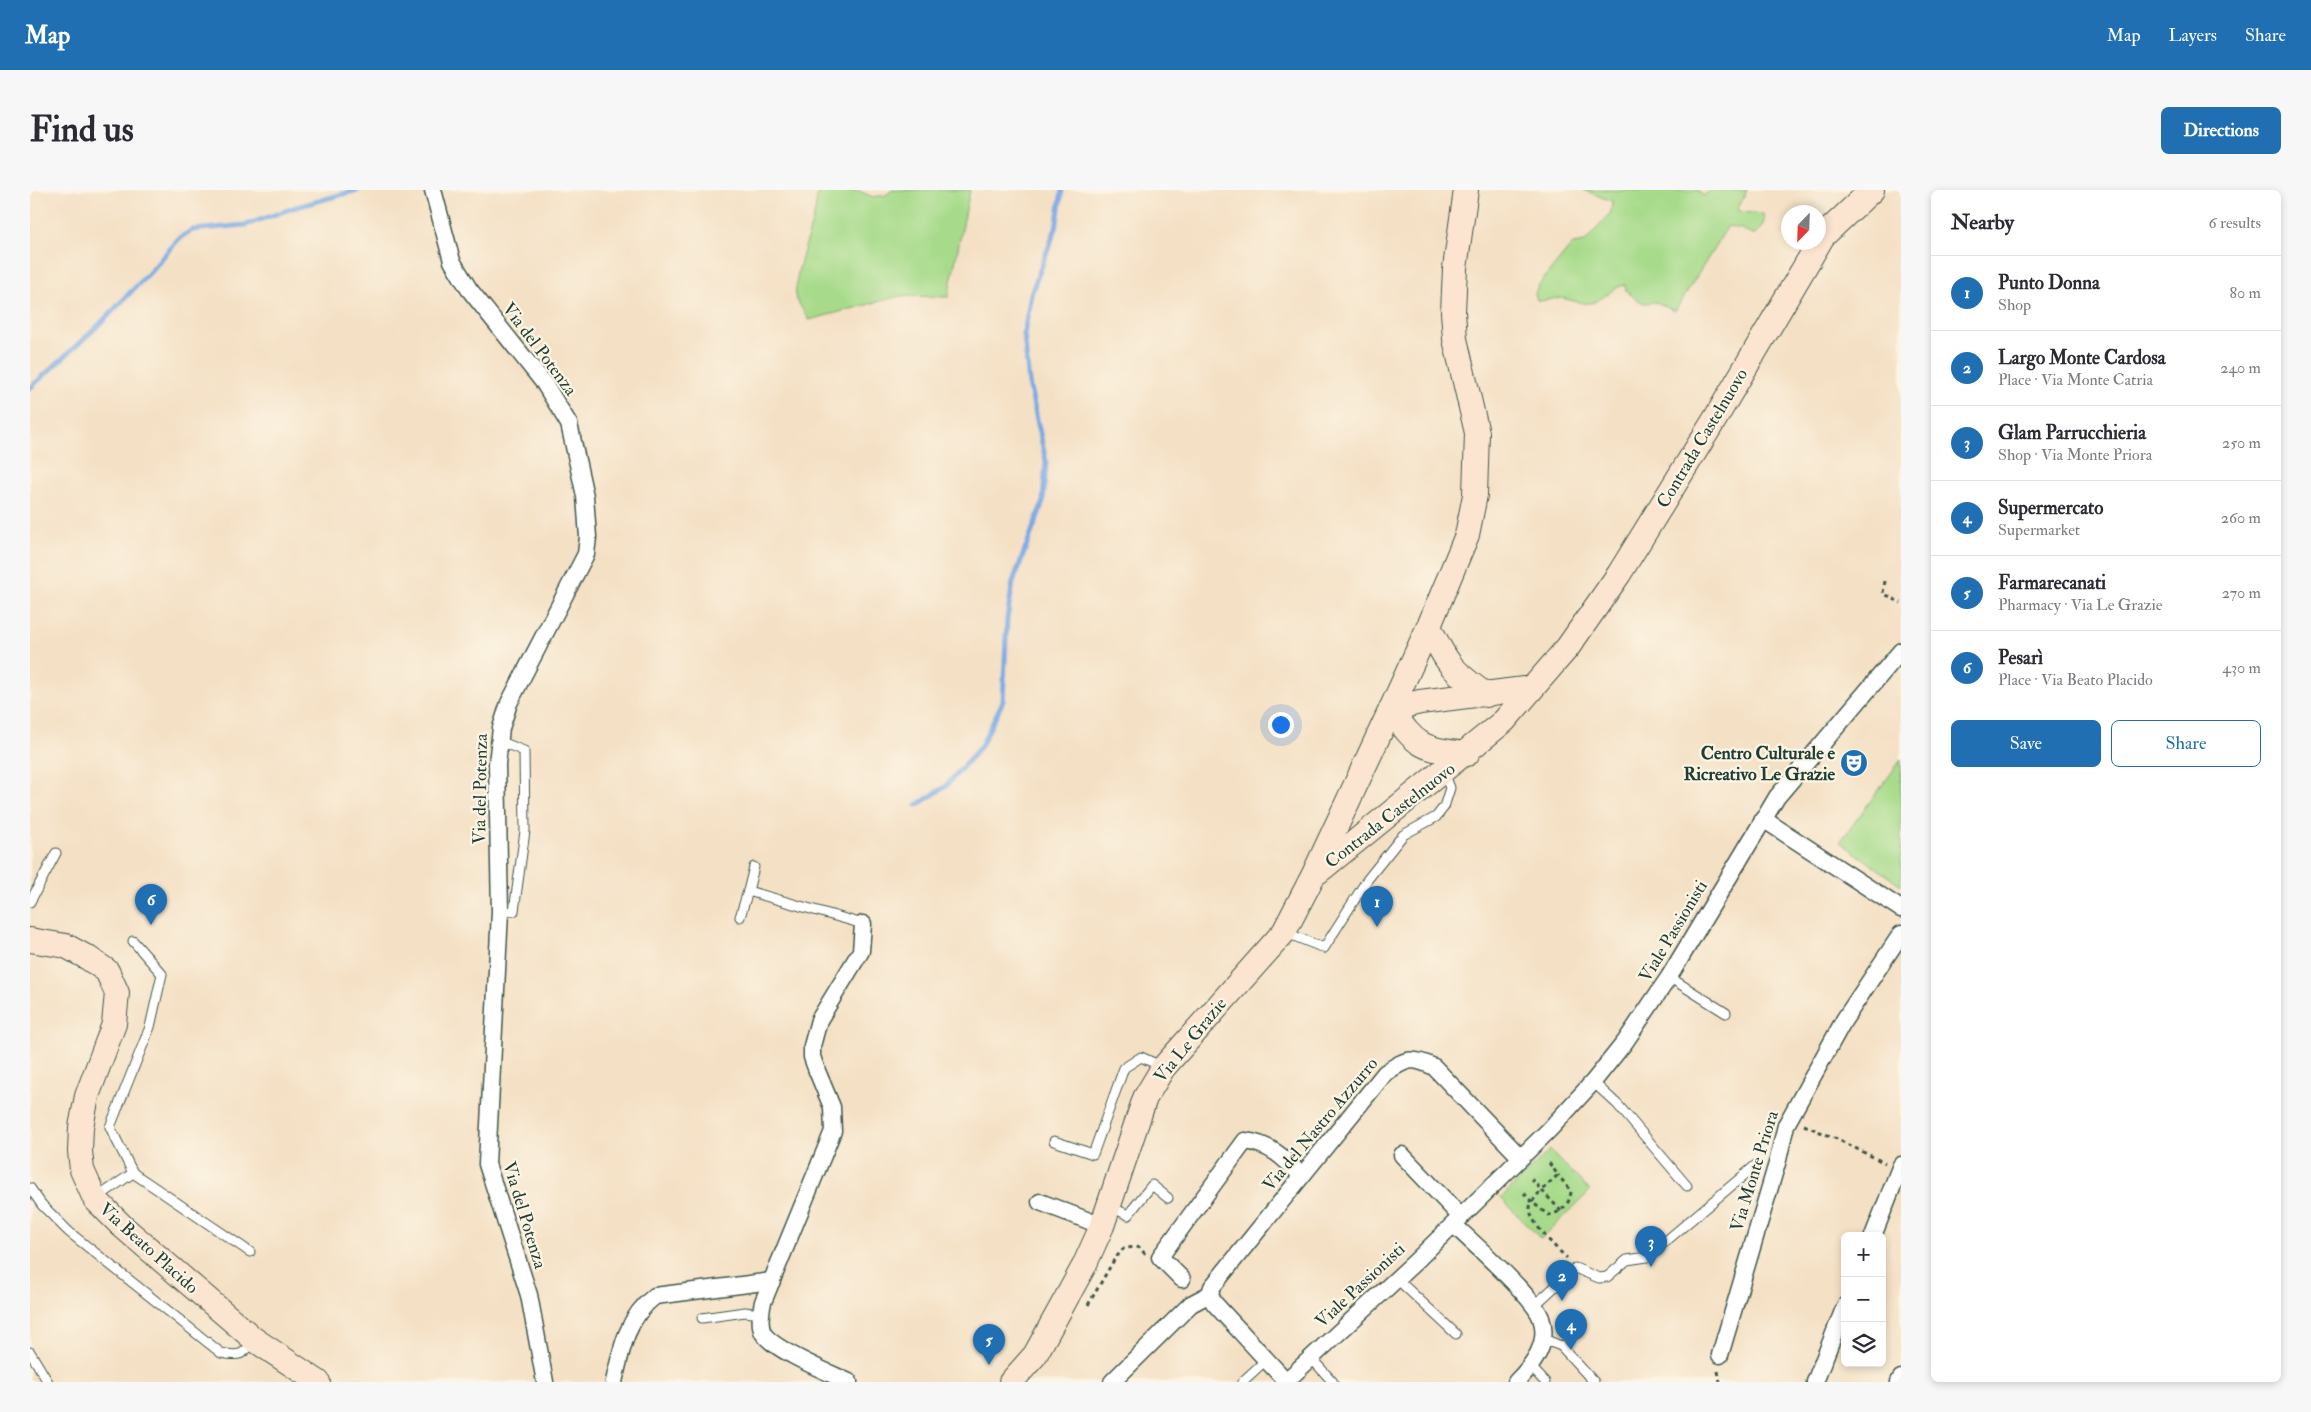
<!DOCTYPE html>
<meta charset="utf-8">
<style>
:root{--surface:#fff;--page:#f7f7f7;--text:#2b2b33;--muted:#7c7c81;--line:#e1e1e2;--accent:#1f6fb2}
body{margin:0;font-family:"IM FELL Double Pica",serif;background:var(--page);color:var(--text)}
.controls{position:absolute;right:15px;bottom:15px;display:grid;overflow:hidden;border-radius:8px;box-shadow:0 2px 8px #0003}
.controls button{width:45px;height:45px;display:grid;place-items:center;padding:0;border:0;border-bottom:1px solid var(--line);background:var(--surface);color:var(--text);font:25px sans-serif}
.compass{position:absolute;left:1751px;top:15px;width:45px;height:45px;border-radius:50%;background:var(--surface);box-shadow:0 2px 8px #0003;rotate:203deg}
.you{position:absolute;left:1250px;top:534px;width:18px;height:18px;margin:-12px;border:4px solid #fff;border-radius:50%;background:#1a73e8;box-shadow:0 0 0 8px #1a73e833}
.badge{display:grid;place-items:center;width:32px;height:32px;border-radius:50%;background:var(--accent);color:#fff;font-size:16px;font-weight:700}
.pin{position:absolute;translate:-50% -41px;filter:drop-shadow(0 1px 2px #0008)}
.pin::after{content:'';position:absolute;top:26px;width:18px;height:15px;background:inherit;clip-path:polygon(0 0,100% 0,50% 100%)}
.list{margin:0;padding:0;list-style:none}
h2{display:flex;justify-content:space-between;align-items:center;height:65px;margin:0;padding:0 20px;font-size:21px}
h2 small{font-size:16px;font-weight:400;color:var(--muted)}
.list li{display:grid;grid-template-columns:32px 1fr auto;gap:15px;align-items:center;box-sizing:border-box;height:75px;padding:0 20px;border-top:1px solid var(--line)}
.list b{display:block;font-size:19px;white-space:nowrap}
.list p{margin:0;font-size:16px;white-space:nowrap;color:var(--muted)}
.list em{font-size:16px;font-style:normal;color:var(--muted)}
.actions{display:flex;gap:10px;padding:15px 20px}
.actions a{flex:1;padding:11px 0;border:1px solid var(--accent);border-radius:8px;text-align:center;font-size:18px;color:var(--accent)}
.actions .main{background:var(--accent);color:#fff}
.icon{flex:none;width:28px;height:28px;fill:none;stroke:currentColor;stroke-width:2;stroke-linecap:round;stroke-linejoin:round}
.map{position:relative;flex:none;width:1871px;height:1192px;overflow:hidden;border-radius:8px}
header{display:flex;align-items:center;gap:30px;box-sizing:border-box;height:70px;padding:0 25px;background:var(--accent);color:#fff}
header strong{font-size:24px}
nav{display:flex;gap:28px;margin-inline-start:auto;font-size:18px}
.intro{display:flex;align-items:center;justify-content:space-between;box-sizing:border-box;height:120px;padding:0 30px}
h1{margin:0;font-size:35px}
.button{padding:12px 22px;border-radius:8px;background:var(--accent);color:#fff;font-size:18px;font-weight:700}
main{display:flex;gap:30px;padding:0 30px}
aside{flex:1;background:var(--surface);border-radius:8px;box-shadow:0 2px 8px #0003}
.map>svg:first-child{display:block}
.green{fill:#a7db8b;stroke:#638c60}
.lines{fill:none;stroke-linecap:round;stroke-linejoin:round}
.stream{stroke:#79a9e4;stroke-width:5}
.service-casing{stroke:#3f554a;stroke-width:11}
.minor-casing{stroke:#3f554a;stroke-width:19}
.secondary-casing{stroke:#3f554a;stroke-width:26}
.path{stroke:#3f554a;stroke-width:3;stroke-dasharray:4 4;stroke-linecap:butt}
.service{stroke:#fff;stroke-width:9}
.minor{stroke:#fff;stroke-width:16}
.secondary{stroke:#fce5d0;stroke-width:24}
.labels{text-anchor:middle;stroke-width:4.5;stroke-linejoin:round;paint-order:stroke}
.street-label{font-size:18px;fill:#1f3d34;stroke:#fcf5e5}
.poi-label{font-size:18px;font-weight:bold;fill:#1f3d34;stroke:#fcf5e5;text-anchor:end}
</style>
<header>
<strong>Map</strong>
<nav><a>Map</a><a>Layers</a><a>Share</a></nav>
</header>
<div class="intro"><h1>Find us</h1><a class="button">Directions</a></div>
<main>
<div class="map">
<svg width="1871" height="1192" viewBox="0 0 1871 1192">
<rect width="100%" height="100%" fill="#fcf5e5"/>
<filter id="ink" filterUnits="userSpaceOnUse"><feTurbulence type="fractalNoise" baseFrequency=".02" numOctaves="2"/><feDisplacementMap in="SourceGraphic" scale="10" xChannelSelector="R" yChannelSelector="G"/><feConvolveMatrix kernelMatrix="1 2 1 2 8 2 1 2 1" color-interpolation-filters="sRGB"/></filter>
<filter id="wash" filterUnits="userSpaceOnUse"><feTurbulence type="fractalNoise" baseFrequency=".0096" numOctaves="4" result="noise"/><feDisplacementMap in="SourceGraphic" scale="20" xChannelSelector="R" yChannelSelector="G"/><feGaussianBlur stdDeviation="1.12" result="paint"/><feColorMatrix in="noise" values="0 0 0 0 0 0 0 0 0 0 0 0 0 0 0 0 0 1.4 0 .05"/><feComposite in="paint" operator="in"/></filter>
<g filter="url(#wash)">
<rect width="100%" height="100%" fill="#f4e0c4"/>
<g class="green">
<path d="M788,0H827L843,7L856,5L862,0H940L918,107L870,106L779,130L765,107L768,82L785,22Z"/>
<path d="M1553,0H1668L1673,6L1681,0H1717L1708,19L1712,22L1733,24C1736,34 1731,38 1725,45L1711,39L1698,36L1645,121L1626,112L1614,113L1608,110L1596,101L1595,95C1583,97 1575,108 1564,112C1554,116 1541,109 1530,108C1522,108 1516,112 1507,110L1505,104L1508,96L1539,58L1543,54L1555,52L1581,22L1582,11Z"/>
<path d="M1871,570V695L1810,652Z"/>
<path d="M1520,960L1560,1001L1511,1049L1471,1008Z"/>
</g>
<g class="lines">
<g class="stream">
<path d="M0,198L69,135L122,80L148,49L162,40L216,35L263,18L328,0"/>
<path d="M887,615L915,597L951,556L973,511L977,429L983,392L1013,312L1016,271L999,193L994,144L1001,104L1026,38L1032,0"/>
</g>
</g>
</g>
<g filter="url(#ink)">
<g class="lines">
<g class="service-casing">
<g id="service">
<path d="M469,551L494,561L495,641L484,721L470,722"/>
<path d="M718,701L724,677"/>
<path d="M0,712L26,663"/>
<path d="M710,727L718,701L833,734"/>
<path d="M1254,742L1294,758L1337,690L1373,645L1406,627L1414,617L1420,598L1414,582"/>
<path d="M103,751L132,784L120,837L80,937L103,983"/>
<path d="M1639,787L1696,823"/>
<path d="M1563,892L1588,915L1657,996"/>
<path d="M1024,951L1063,964L1094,878L1111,867L1133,877"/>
<path d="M0,998L12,1015L39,1042L191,1163C210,1167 213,1165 225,1150"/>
<path d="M65,1009L103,983L220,1062"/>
<path d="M1079,1016L1098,1025L1122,995L1138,1008"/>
<path d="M1367,1089L1426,1144"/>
<path d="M1504,1116L1545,1078L1569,1088L1577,1087L1597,1070L1617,1067L1726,975"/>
<path d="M672,1128L715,1122L731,1124"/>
<path d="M1513,1149L1531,1156L1564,1192"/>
<path d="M0,1162L18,1192"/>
<path d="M1281,1168L1303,1192"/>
<path d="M1501,1177L1515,1192"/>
<path d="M1212,1192L1237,1169"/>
</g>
</g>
<g class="minor-casing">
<g id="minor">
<path d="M403,0L422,71L439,99L514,193L539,234L555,306L558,347L556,364L479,513L471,538L467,574L470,722L457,974L499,1105L515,1192"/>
<path d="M1733,629L1871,719"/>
<path d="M1372,965L1431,1027"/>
<path d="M1010,1012L1072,1036"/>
<path d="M1424,1035C1442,1052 1504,1107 1511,1128C1520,1153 1503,1175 1486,1192"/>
<path d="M1843,1046L1871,975"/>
<path d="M1152,1089L1130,1067L1215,951C1240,954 1253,967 1271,985"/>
<path d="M1690,1165L1748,970L1756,935L1814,830L1871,744"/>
<path d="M1256,1191L1184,1113L1180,1104L1182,1097L1355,883C1376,869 1381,866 1404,877L1491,968"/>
<path d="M584,1192C591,1160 597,1127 625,1106L742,1091"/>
<path d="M819,1192C800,1183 743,1160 733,1143C729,1135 731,1121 733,1112L803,941L802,917L787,881L782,867V856L789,830L831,761L833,734"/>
<path d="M1082,1192L1161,1114L1180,1104"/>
<path d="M1255,1192L1385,1072L1519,940L1563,892L1595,852L1639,787L1747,607L1871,461"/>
<path d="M1785,1192L1815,1116"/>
<path d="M1869,1192L1871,1188"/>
</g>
</g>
<g class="secondary-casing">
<g id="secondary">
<path d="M1399,436C1416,473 1422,481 1456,505"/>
<path d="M1361,519L1390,512L1502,498"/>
<path d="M1361,519C1386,557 1392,559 1437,564"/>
<path d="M1288,682L1474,531L1538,457L1589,384L1685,229L1793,46L1842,0"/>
<path d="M0,750L36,756L58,768L77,781L87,803L84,834L57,906L51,937L50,961L52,980L65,1009L92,1036L225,1150L288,1192"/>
<path d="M981,1192L1005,1165L1054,1076L1072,1036L1115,908L1133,878L1254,742L1283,686L1361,519L1399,436L1437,345L1445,305L1447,243L1425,149L1423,122L1425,78L1436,0"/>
</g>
</g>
<g class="path">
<path d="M1855,391L1853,403L1871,413"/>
<path d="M1774,935L1809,950L1855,973"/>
<path d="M1519,973L1528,985C1519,993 1507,1003 1501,1014C1494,1028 1527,1059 1537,1068"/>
<path d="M1501,989L1531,1021"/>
<path d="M1494,1003L1502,1012L1518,1025C1532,1023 1540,1014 1541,1001L1528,985"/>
<path d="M1058,1115L1084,1070L1094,1058L1109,1057L1115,1064"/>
<path d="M1688,1181L1690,1192"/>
</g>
<use href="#service" class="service"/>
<use href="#minor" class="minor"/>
<use href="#secondary" class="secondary"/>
</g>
</g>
<defs>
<g id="theatre-disc" transform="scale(1.4375)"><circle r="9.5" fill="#1f6fb2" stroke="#fcf5e5"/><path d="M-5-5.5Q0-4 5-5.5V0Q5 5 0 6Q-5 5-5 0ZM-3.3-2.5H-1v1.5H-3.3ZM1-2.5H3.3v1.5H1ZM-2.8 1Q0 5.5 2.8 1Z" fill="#fff"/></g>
</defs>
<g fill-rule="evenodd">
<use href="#theatre-disc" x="1824" y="573"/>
</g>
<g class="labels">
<g class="street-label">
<text transform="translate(510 159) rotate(53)" y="6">Via del Potenza</text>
<text transform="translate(1672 248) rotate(-59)" y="6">Contrada Castelnuovo</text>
<text transform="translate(450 599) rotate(-89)" y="6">Via del Potenza</text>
<text transform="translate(1360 625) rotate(-38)" y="6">Contrada Castelnuovo</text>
<text transform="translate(1643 741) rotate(-59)" y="6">Viale Passionisti</text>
<text transform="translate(1160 850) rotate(-51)" y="6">Via Le Grazie</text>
<text transform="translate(1290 934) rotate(-50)" y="6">Via del Nastro Azzurro</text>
<text transform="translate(1724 981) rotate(-73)" y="6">Via Monte Priora</text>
<text transform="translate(495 1025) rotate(73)" y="6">Via del Potenza</text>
<text transform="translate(119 1058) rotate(42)" y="6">Via Beato Placido</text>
<text transform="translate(1330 1095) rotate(-43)" y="6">Viale Passionisti</text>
</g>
<g class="poi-label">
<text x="1805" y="569">Centro Culturale e<tspan x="1805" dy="21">Ricreativo Le Grazie</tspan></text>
</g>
</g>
</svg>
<div class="controls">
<button>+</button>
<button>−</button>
<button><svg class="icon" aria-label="layers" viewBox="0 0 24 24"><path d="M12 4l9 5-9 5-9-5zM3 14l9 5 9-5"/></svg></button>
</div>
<svg class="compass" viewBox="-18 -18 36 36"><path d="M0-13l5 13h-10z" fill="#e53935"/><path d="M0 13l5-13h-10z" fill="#7c7c81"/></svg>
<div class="you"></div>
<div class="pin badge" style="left:1347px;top:737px">1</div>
<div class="pin badge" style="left:1532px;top:1111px">2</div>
<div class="pin badge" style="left:1621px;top:1077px">3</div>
<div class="pin badge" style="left:1541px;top:1160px">4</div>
<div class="pin badge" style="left:959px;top:1175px">5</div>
<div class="pin badge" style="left:121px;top:735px">6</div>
</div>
<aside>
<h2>Nearby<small>6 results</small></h2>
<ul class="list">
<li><span class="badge">1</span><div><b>Punto Donna</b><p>Shop</p></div><em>80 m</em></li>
<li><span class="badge">2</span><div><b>Largo Monte Cardosa</b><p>Place · Via Monte Catria</p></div><em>240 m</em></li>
<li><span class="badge">3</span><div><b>Glam Parrucchieria</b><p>Shop · Via Monte Priora</p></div><em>250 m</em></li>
<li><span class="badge">4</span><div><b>Supermercato</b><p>Supermarket</p></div><em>260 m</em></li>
<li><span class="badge">5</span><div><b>Farmarecanati</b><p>Pharmacy · Via Le Grazie</p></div><em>270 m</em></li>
<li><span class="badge">6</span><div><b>Pesarì</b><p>Place · Via Beato Placido</p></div><em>430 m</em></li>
</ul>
<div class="actions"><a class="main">Save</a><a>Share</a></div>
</aside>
</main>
